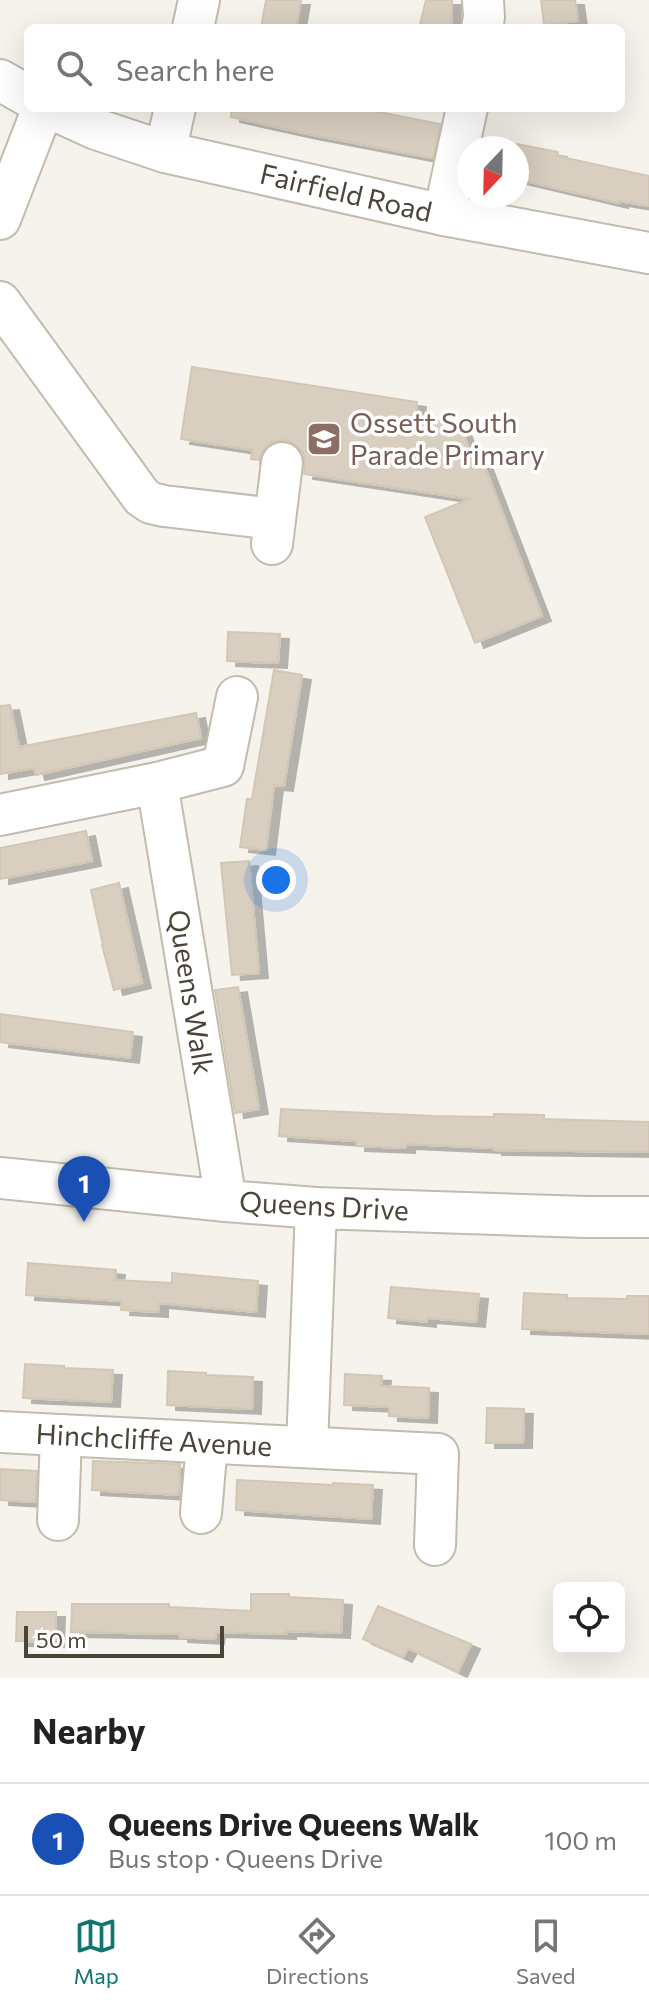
<!DOCTYPE html>
<meta charset="utf-8">
<style>
:root{--surface:#fff;--page:#f2f2f2;--text:#222;--muted:#767676;--line:#e0e0e0;--accent:#0f766e}
body{margin:0;font-family:Commissioner,sans-serif;background:var(--page);color:var(--text)}
.controls{position:absolute;right:24px;bottom:24px;display:grid;overflow:hidden;border-radius:12px;box-shadow:0 8px 32px #0002}
.controls button{width:72px;height:72px;display:grid;place-items:center;padding:0;border:0;border-bottom:2px solid var(--line);background:var(--surface);color:var(--text);font:40px sans-serif}
.compass{position:absolute;left:457px;top:136px;width:72px;height:72px;border-radius:50%;background:var(--surface);box-shadow:0 8px 32px #0002;rotate:202deg}
.scale{position:absolute;left:24px;bottom:20px;width:200px;box-sizing:border-box;padding-left:8px;border:4px solid #4b4439;border-top:0;font-size:22px;line-height:28px;white-space:nowrap;color:#4b4439;-webkit-text-stroke:6px #fff;paint-order:stroke}
.you{position:absolute;left:276px;top:880px;width:28px;height:28px;margin:-20px;border:6px solid #fff;border-radius:50%;background:#1a73e8;box-shadow:0 0 0 12px #1a73e833}
.badge{display:grid;place-items:center;width:52px;height:52px;border-radius:50%;background:var(--accent);color:#fff;font-size:26px;font-weight:700}
.pin{position:absolute;translate:-50% -66px;filter:drop-shadow(0 2px 4px #0008)}
.pin::after{content:'';position:absolute;top:42px;width:28px;height:24px;background:inherit;clip-path:polygon(0 0,100% 0,50% 100%)}
.list{margin:0;padding:0;list-style:none}
h2{display:flex;justify-content:space-between;align-items:center;height:104px;margin:0;padding:0 32px;font-size:34px}
h2 small{font-size:26px;font-weight:400;color:var(--muted)}
.list li{display:grid;grid-template-columns:52px 1fr auto;gap:24px;align-items:center;box-sizing:border-box;height:112px;padding:0 32px;border-top:2px solid var(--line)}
.list b{display:block;font-size:30px;white-space:nowrap}
.list p{margin:0;font-size:26px;white-space:nowrap;color:var(--muted)}
.list em{font-size:26px;font-style:normal;color:var(--muted)}
.icon{flex:none;width:44px;height:44px;fill:none;stroke:currentColor;stroke-width:2;stroke-linecap:round;stroke-linejoin:round}
.map{position:relative;flex:none;width:649px;height:1678px;overflow:hidden}
.search{position:absolute;background:var(--surface);box-shadow:0 8px 32px #0002;left:24px;right:24px;top:24px;height:88px;display:flex;align-items:center;gap:20px;box-sizing:border-box;padding:0 28px;border-radius:12px;color:var(--muted);font-size:30px}
.sheet{height:216px;background:var(--surface)}
nav{display:flex;justify-content:space-around;align-items:center;box-sizing:border-box;height:112px;border-top:2px solid var(--line);background:var(--surface);font-size:22px;color:var(--muted)}
nav a{display:grid;justify-items:center;gap:4px}
nav .on{color:var(--accent)}
.map>svg:first-child{display:block}
.building{fill:#d8cfc1;stroke:#d3c7b4;stroke-width:2;filter:url(#shadow)}
.lines{fill:none;stroke-linecap:round;stroke-linejoin:round}
.minor-casing{stroke:#c2bbae;stroke-width:44}
.minor{stroke:#fff;stroke-width:40}
.labels{text-anchor:middle;stroke-width:7;stroke-linejoin:round;paint-order:stroke}
.street-label{font-size:28px;fill:#4b4439;stroke:#fff}
.education-label{font-size:28px;fill:#785e54;stroke:#fff;text-anchor:start}
</style>
<div class="map">
<svg width="649" height="1678" viewBox="0 0 649 1678">
<defs>
<filter id="shadow"><feDropShadow dx="9" dy="5" stdDeviation="0" flood-color="#0004"/></filter>
</defs>
<rect width="100%" height="100%" fill="#f6f3ec"/>
<g class="building">
<path d="M266,0H301L296,28H261Z"/>
<path d="M426,0H452L451,28H419Z"/>
<path d="M541,0H575L578,21L544,25Z"/>
<path d="M232,108H359L440,124L433,158L308,134L231,117Z"/>
<path d="M517,144L558,152L557,156L649,176V206L619,201V203L517,179Z"/>
<path d="M192,367L417,402L415,417L460,424L475,465L483,462L542,616L475,643L425,517L470,499L304,474L305,465L303,453L296,445L286,440L272,442L263,450L259,460L251,459L253,450L181,439Z"/>
<path d="M228,632L280,634L278,663L227,661Z"/>
<path d="M274,670L302,675L284,786L274,785L266,850L240,847L247,799H252Z"/>
<path d="M10,705L19,747L196,713L201,738L36,775L34,768L0,774V706Z"/>
<path d="M86,831L92,861L0,879V848Z"/>
<path d="M249,861L259,973L232,975L221,863Z"/>
<path d="M119,883L142,983L114,990L102,945H103L91,890Z"/>
<path d="M238,987L259,1109L235,1113L215,990Z"/>
<path d="M0,1014L133,1032L130,1058L0,1042Z"/>
<path d="M281,1109L433,1116L494,1117V1114L544,1115V1119L649,1122V1152L493,1150V1148L406,1144V1148L356,1146V1141L279,1136Z"/>
<path d="M28,1263L116,1270L115,1280L172,1283V1273L258,1281L256,1312L159,1303V1312L121,1310L122,1301L26,1295Z"/>
<path d="M391,1287L479,1294L476,1322L427,1318V1322L388,1318Z"/>
<path d="M524,1293L567,1295V1298L627,1299V1296H649V1334L522,1329Z"/>
<path d="M25,1364L64,1366V1368L113,1370L111,1402L23,1398Z"/>
<path d="M168,1371L206,1373V1375L253,1377L252,1409L167,1405Z"/>
<path d="M345,1374L382,1376L381,1386L429,1388L428,1418L389,1416V1407L344,1405Z"/>
<path d="M487,1408L524,1409L523,1443H486Z"/>
<path d="M93,1461L180,1464L179,1495L92,1490Z"/>
<path d="M0,1469L37,1471L36,1502L0,1500Z"/>
<path d="M237,1480L333,1485V1483L373,1485L371,1519L236,1510Z"/>
<path d="M251,1594H289V1597L343,1600L341,1633L287,1631V1634L216,1632L215,1639L179,1637V1634L71,1632L72,1604H169V1607L251,1611Z"/>
<path d="M378,1606L471,1644L458,1672L408,1648L403,1657L363,1639Z"/>
<path d="M17,1612H56L55,1642L16,1641Z"/>
</g>
<g class="lines">
<g class="minor-casing">
<g id="minor">
<path d="M193,28L199,0"/>
<path d="M482,28L484,17L483,0"/>
<path d="M0,80L28,96"/>
<path d="M50,108L96,129L165,152L444,215L649,253"/>
<path d="M165,152L175,108"/>
<path d="M444,215L467,108"/>
<path d="M0,219L43,108"/>
<path d="M0,302L142,497L151,503L164,506L275,519"/>
<path d="M272,544L282,463"/>
<path d="M157,783L226,1201"/>
<path d="M0,815L157,783L223,766L237,697"/>
<path d="M0,1178L226,1201L316,1208L586,1217H649"/>
<path d="M0,1432L438,1454L435,1545"/>
<path d="M307,1447L316,1208"/>
<path d="M201,1513L207,1443"/>
<path d="M58,1520L61,1435"/>
</g>
</g>
<use href="#minor" class="minor"/>
</g>
<defs>
<g id="school-square" transform="scale(1.8)"><rect x="-9" y="-9" width="18" height="18" rx="4" fill="#8d6e63" stroke="#fff"/><path d="M0-5L7-2L0 1L-7-2ZM-4 1L0 2.5L4 1V4Q0 6-4 4Z" fill="#fff"/></g>
</defs>
<g fill-rule="evenodd">
<use href="#school-square" x="324" y="439"/>
</g>
<g class="labels">
<g class="street-label">
<text transform="translate(346 193) rotate(13)" y="10">Fairfield Road</text>
<text transform="translate(191 992) rotate(81)" y="10">Queens Walk</text>
<text transform="translate(324 1206) rotate(3)" y="10">Queens Drive</text>
<text transform="translate(154 1440) rotate(3)" y="10">Hinchcliffe Avenue</text>
</g>
<g class="education-label">
<text x="350" y="433">Ossett South<tspan x="350" dy="32">Parade Primary</tspan></text>
</g>
</g>
</svg>
<div class="controls">
<button><svg class="icon" aria-label="locate" viewBox="0 0 24 24"><circle cx="12" cy="12" r="6"/><path d="M12 2v4M12 18v4M2 12h4M18 12h4"/></svg></button>
</div>
<svg class="compass" viewBox="-18 -18 36 36"><path d="M0-13l5 13h-10z" fill="#e53935"/><path d="M0 13l5-13h-10z" fill="#767676"/></svg>
<div class="scale">50 m</div>
<div class="you"></div>
<div class="pin badge" style="left:84px;top:1222px;background:#1a4fb4">1</div>
<div class="search"><svg class="icon" aria-label="search" viewBox="0 0 24 24"><circle cx="10" cy="10" r="6"/><path d="M15 15l6 6"/></svg>Search here</div>
</div>
<section class="sheet">
<h2>Nearby<small></small></h2>
<ul class="list">
<li><span class="badge" style="background:#1a4fb4">1</span><div><b>Queens Drive Queens Walk</b><p>Bus stop · Queens Drive</p></div><em>100 m</em></li>
</ul>
</section>
<nav>
<a class="on"><svg class="icon" aria-label="map" viewBox="0 0 24 24"><path d="M3 6l6-2 6 2 6-2v14l-6 2-6-2-6 2zM9 4v14M15 6v14"/></svg>Map</a>
<a><svg class="icon" aria-label="directions" viewBox="0 0 24 24"><path d="M12 3l9 9-9 9-9-9zM9 14v-3h6M13 9l2 2-2 2"/></svg>Directions</a>
<a><svg class="icon" aria-label="saved" viewBox="0 0 24 24"><path d="M7 4h10v16l-5-4-5 4z"/></svg>Saved</a>
</nav>
